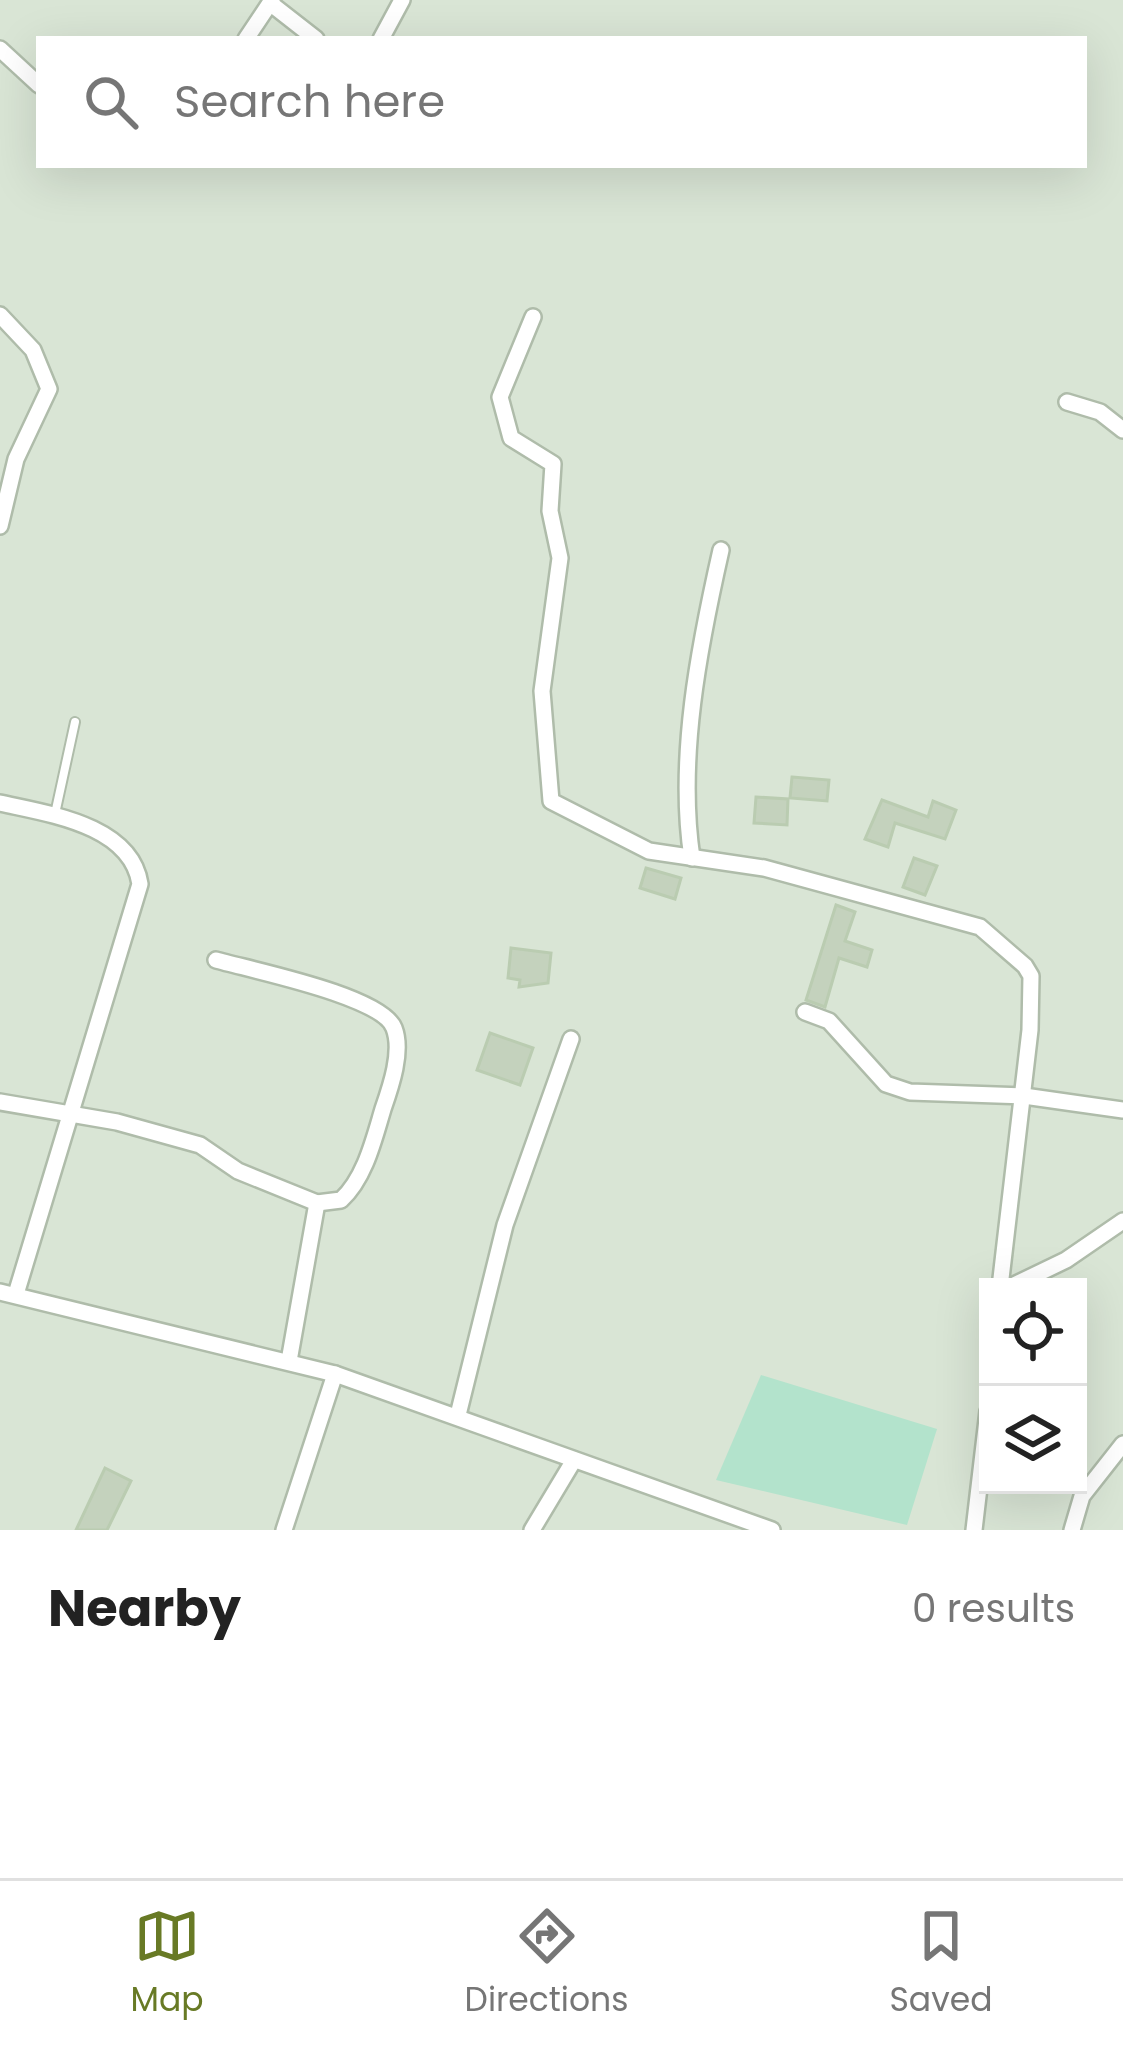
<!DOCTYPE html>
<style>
:root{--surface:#fff;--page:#f2f2f2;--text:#222;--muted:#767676;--line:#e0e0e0;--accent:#687a25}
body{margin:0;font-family:Poppins,sans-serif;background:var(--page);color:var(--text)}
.controls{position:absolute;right:36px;bottom:36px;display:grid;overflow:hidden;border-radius:0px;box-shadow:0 12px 48px #0002}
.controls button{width:108px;height:108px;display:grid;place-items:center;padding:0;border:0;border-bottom:3px solid var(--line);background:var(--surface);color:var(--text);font:60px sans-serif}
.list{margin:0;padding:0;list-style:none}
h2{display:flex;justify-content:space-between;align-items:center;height:156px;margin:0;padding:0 48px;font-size:51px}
h2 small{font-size:39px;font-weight:400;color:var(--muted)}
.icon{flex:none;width:66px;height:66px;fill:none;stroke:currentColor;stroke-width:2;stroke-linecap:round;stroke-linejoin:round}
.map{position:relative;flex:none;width:1123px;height:1530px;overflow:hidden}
.search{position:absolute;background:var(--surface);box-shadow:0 12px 48px #0002;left:36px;right:36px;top:36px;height:132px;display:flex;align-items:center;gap:30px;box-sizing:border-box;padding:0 42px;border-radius:0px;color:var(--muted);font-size:45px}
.sheet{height:348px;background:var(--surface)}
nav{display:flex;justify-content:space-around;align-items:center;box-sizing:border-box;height:168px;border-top:3px solid var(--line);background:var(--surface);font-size:33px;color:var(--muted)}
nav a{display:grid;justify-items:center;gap:6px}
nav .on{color:var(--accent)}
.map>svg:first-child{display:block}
.residential{fill:#d9e5d5;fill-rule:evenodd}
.green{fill:#b3e3cc}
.building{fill:#c4d2bd;stroke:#baccb1;stroke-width:3}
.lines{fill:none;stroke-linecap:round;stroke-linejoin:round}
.lane-casing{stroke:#afbcaa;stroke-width:12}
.street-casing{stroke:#afbcaa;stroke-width:20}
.lane{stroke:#fff;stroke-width:8}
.street{stroke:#fff;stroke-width:15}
</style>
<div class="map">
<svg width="1123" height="1530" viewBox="0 0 1123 1530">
<rect width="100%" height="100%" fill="#e9f2e7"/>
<path class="residential" d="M0,0H1123V1530H0ZM39,39H1084V165H39ZM988,1287H1078V1485H988Z"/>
<path class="green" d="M761,1375L937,1429L907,1525L716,1480Z"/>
<g class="building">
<path d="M792,777L829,780L827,801L790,798Z"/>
<path d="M756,797L788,799L787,825L754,823Z"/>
<path d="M882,800L928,817L933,801L956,810L945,839L895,823L888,847L865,839Z"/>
<path d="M914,858L937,866L925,895L903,887Z"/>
<path d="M646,868L681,878L675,899L640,888Z"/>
<path d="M836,905L855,912L845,941L872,950L867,967L839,958L825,1007L806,1000Z"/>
<path d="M511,948L551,953L548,983L519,987L520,980L508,978Z"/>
<path d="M490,1033L533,1048L520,1085L477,1070Z"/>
<path d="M105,1468L131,1481L107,1530H76Z"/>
</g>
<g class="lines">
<g class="lane-casing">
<path id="lane" d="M55,814L75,722"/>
</g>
<g class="street-casing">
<g id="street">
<path d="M270,3L316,39"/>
<path d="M246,39L272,0"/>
<path d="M381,39L402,0"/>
<path d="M0,49L39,85"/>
<path d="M0,315L33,350L49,389L16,459L0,526"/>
<path d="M533,317L500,397L511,438L553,464L550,511L560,558L542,691L551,801L649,851L764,868L980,927L1025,966L1031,976L1030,1030L1000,1287"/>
<path d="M1067,402L1100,412L1123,430"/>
<path d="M0,803C49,814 131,825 140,884L16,1294"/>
<path d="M692,858C677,759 699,647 721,550"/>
<path d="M216,960C251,970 382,996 394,1028C403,1051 391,1086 383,1109C374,1139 365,1178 341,1200L317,1203"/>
<path d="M805,1012L829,1021L886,1084L910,1092L1024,1096L1123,1110"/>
<path d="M0,1102L117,1122L200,1145L238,1171L317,1203L289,1361"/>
<path d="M1010,1287L1066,1260L1123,1221"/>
<path d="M0,1292L335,1374L772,1530"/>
<path d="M458,1415L505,1225L571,1039"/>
<path d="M284,1530L335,1374"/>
<path d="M532,1530L574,1460"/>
<path d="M974,1530L988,1411"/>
<path d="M1072,1530L1082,1496L1123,1444"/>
</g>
</g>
<use href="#lane" class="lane"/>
<use href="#street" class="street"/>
</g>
</svg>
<div class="controls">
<button><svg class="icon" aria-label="locate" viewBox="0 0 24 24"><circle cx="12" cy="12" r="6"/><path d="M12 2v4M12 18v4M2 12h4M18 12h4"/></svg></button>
<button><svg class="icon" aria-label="layers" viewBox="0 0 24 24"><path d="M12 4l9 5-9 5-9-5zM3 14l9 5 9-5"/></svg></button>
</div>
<div class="search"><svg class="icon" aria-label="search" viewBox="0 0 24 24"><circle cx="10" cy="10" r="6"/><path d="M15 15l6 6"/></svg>Search here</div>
</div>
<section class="sheet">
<h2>Nearby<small>0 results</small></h2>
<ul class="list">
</ul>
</section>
<nav>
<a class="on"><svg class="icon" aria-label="map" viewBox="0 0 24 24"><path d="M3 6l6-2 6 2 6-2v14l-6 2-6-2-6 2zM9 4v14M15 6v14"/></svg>Map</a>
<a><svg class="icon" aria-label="directions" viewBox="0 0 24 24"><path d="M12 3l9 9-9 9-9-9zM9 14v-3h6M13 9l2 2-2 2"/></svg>Directions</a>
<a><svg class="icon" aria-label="saved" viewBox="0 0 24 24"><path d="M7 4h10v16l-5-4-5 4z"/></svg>Saved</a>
</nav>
